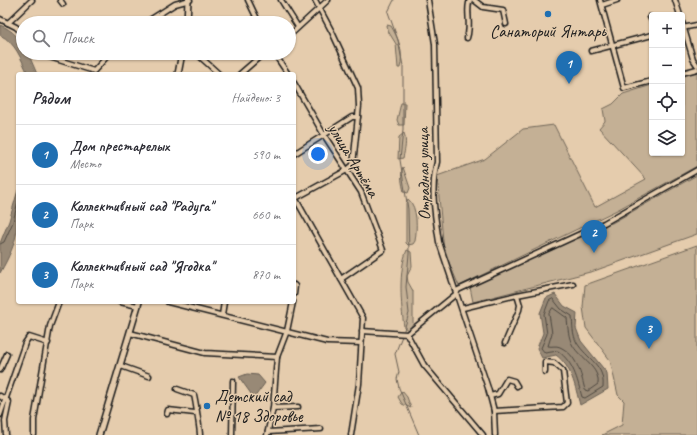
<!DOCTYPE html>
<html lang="ru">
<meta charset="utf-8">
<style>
:root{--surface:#fff;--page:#f2f2f3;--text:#2b2b33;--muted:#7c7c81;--line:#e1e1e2;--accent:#1f6fb2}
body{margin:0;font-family:Caveat,sans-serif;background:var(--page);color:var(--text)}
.controls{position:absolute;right:12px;top:12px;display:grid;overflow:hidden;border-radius:4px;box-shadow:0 1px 3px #0004}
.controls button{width:36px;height:36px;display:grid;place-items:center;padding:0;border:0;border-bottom:1px solid var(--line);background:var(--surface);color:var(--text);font:20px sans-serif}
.you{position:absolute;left:318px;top:154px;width:14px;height:14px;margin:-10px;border:3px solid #fff;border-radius:50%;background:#1a73e8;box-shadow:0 0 0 6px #1a73e833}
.badge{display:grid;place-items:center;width:26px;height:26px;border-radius:50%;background:var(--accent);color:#fff;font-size:13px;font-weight:700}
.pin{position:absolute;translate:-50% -33px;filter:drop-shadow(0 1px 2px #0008)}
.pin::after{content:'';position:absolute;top:21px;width:14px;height:12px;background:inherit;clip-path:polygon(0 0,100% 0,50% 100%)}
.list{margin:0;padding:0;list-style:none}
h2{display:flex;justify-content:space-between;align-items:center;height:52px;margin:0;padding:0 16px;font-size:17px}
h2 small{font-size:13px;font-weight:400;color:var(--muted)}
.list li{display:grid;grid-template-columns:26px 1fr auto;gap:12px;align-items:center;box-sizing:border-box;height:60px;padding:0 16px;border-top:1px solid var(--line)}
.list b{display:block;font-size:15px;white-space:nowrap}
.list p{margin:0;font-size:13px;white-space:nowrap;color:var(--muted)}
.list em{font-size:13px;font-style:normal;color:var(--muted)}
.icon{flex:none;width:22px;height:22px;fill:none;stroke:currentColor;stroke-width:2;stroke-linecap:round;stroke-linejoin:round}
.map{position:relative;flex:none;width:697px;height:435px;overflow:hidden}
.search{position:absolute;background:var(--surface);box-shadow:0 1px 3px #0004;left:16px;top:16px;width:280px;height:44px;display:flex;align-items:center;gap:10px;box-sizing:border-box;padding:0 14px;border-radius:22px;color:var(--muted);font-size:15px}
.panel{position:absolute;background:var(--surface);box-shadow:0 1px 3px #0004;left:16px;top:72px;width:280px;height:232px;border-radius:4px}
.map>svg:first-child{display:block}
.green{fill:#c4b095;stroke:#706658}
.water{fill:#988976;stroke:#665d52}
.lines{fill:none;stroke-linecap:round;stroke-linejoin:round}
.shore{stroke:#4e4840;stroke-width:1}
.stream{stroke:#665d52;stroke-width:1}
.minor-casing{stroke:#1c1c1c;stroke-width:7}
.major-casing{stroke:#1c1c1c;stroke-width:8}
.minor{stroke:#e5ccad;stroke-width:4}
.major{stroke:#e5ccad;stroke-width:5}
.poi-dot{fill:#1f6fb2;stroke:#e5ccad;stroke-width:1.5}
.labels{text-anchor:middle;stroke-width:3;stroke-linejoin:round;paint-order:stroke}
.poi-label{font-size:17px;fill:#1c1c1c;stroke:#e5ccad}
.street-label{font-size:17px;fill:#1c1c1c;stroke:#e5ccad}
</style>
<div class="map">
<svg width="697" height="435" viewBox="0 0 697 435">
<rect width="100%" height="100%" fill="#e5ccad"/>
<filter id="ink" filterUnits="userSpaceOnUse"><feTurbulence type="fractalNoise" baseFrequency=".025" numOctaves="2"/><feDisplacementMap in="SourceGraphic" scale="8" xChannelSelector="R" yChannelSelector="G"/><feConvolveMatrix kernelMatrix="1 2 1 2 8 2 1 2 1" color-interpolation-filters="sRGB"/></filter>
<g filter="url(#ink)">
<g class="green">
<path d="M387,25L391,26C399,39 404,53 400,68H398L396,44L388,31Z"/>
<path d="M697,71V166L617,210L459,286L444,251L437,176L485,159L523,129L554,125L595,207L646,179L599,128L605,121L603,109L613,104L623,94L652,85V153H682V76Z"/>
<path d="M401,103H405L404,125H399L397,120Z"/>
<path d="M404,133C407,142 405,149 403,158L398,159L399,137Z"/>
<path d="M403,167L410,188L408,193L404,192C402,183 400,176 403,167Z"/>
<path d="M697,175V234L594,271L473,302L470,287L601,225L612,223Z"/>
<path d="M408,199C418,207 417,229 415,241L413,244L408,245L406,243V203Z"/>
<path d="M697,245V435H602L622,425L624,401L618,395L610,360L586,328L583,307L585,285Z"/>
<path d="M407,250L411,252L412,266L407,276L408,282L413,291V323L409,331L404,327C401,305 398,271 407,250Z"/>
<path d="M402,391L407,397L411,408L402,404L398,397Z"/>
</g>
<g class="water">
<path d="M0,25C12,30 23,39 23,53H28L37,74H28C21,59 16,43 0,35Z"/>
<path d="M18,190C18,228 20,238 0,273V243L9,221Z"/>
<path d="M555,294L564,306L577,313L576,328L581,341L607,373L608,389L580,405C575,386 572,367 556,355L542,358L537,348L543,333L540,313L546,298Z"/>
<path d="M247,374L258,375L265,383L254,398L239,377Z"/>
</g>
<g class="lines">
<g class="shore">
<path d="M0,244L4,242L13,222L18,201"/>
<path d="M553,299L561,309L572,316C573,325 572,334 577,343C587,359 605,365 603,387L585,398L582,397C577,379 574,363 558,351L545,353L541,348L547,334L544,314L549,301Z"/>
<path d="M553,308L567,318C568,328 568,337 573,346C581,359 600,368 598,384L588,391L585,390C581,374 577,355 560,347C556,345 552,347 548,346L552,333L549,314Z"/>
</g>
<g class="stream">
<path d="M394,0L388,12L398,40L403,66V130L400,160L408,209L409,254L406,287L409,313L404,330"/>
<path d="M402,336L395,354L399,372L397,379L399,388L419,435"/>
</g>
<g class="minor-casing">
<g id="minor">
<path d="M60,0L63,4"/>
<path d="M248,0L259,23"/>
<path d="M281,0L298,27"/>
<path d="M428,0L435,44L437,162C430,188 435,216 439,242L488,388L494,411L495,435"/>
<path d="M474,0L483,7L503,10L506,24"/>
<path d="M600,0L624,88L652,81"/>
<path d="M675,0L680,15"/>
<path d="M602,5L617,0"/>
<path d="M650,17L652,21"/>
<path d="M0,19L16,27L23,34"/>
<path d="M682,22L693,59L697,65"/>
<path d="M8,23L32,0"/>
<path d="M145,23L175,4L190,0"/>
<path d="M682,28L697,25"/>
<path d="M289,36L328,0"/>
<path d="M467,38C472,23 465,10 470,0"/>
<path d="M591,51L652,35"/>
<path d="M43,53L46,56L94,71L110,53"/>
<path d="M171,53L181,56"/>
<path d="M196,53L219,74"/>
<path d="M274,53L288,74"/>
<path d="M682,73L697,69"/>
<path d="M240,74L264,53"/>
<path d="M294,83L324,135L361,192L383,250L341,279"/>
<path d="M294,154L352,117H358"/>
<path d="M294,196L363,318L359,384L351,435"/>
<path d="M294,199L347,170L353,165L359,106L358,88L332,32L315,0"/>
<path d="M294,285L295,286L294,294"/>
<path d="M120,302L138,306"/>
<path d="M168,302L327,342L361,343"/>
<path d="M463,308L517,295L573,284"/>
<path d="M222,315L224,302"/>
<path d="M362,331L407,334L456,294L458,290L604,223L697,170"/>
<path d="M130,333L205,353L277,357"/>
<path d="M407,334L424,365L483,435"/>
<path d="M505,343L519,310L520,305L517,295"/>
<path d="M121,366L149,376"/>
<path d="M0,370L7,354"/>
<path d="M177,389L194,395C195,398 200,430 200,435"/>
<path d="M0,396L9,402L5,421L6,435"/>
<path d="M490,396L498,394L507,379L514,381L517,386"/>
<path d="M273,408L298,407"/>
<path d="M494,411L563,407L567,403L563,371L554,363L545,362V372"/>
<path d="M167,414L168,410L195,413"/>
<path d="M0,415L25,343L29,337L48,343"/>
<path d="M268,432L321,429"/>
<path d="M34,435V420L50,326L59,302"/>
<path d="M232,435L233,381"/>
<path d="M267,435L273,408L277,357L287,331L293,302"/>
</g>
</g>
<g class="major-casing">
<g id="major">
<path d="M187,23L188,0"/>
<path d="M178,74L182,53"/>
<path d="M99,435L139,302"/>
</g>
</g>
<use href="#minor" class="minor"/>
<use href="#major" class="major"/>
</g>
</g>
<g class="poi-dot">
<circle cx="548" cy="14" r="4"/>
<circle cx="207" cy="406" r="4"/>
</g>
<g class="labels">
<g class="poi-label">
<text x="548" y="37">Санаторий Янтарь</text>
<text x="215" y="402" text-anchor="start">Детский сад<tspan x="215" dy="20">№ 18 Здоровье</tspan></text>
</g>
<g class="street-label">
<text transform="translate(354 160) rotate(59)" y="6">улица Артёма</text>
<text transform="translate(423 174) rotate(-91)" y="6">Отрадная улица</text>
</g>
</g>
</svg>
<div class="controls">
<button>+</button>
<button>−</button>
<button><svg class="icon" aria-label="locate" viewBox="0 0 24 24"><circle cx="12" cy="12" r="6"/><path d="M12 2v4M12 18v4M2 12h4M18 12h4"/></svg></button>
<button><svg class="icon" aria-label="layers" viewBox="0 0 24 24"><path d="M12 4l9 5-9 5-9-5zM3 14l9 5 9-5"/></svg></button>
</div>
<div class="you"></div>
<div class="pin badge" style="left:569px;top:84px">1</div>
<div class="pin badge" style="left:594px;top:253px">2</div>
<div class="pin badge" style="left:649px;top:349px">3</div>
<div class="search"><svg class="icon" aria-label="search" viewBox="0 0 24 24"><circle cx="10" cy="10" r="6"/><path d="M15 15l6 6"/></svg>Поиск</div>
<section class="panel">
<h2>Рядом<small>Найдено: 3</small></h2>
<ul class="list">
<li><span class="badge">1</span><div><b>Дом престарелых</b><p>Место</p></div><em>590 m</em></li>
<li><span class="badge">2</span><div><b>Коллективный сад &quot;Радуга&quot;</b><p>Парк</p></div><em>660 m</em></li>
<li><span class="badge">3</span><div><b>Коллективный сад &quot;Ягодка&quot;</b><p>Парк</p></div><em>870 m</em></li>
</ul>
</section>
</div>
